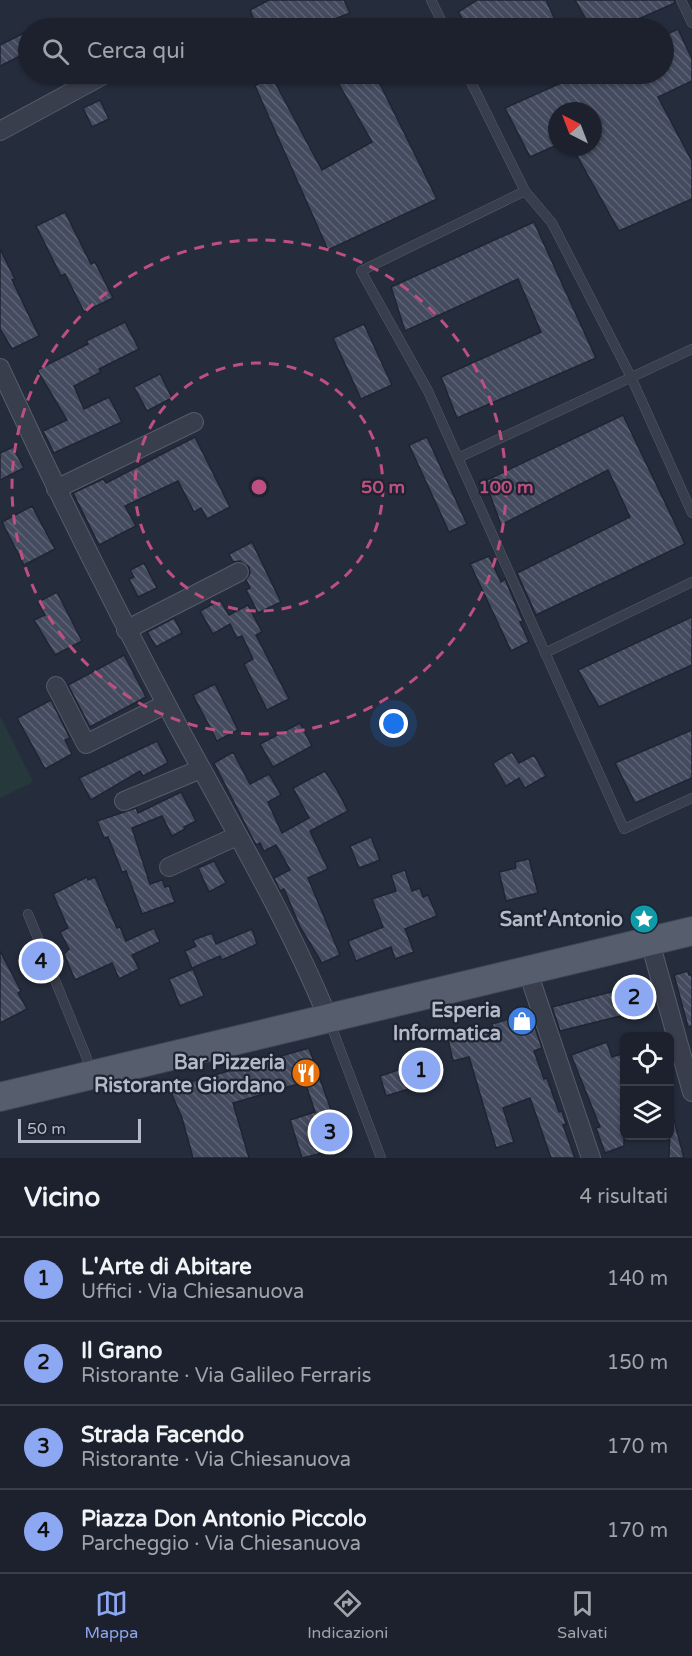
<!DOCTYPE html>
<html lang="it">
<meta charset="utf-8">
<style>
:root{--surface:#1c212d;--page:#252935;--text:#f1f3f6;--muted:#a0a3aa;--line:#3a3e49;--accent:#8da8f3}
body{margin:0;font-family:"Varela Round",sans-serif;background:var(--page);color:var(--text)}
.controls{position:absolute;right:18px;bottom:18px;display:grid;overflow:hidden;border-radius:9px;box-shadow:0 2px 4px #0004}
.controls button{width:54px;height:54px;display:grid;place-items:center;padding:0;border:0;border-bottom:2px solid var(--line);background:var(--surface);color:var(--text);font:30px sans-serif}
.compass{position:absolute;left:548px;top:102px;width:54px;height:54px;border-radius:50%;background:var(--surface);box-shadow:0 2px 4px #0004;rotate:318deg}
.scale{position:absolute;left:18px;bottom:15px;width:123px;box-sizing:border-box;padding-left:6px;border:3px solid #b4b9c8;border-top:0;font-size:16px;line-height:21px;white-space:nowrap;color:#b4b9c8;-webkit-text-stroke:4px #1d2331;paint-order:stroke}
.you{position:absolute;left:394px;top:724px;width:21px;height:21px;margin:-15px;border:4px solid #fff;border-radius:50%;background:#1a73e8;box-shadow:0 0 0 9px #1a73e833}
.badge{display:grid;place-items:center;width:39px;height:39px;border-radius:50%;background:var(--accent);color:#111;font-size:20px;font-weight:700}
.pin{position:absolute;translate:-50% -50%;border:3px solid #fff;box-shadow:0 2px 6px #0006}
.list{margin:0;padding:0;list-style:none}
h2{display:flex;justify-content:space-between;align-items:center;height:78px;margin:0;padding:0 24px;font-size:26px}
h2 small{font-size:20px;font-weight:400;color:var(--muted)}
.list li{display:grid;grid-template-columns:39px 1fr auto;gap:18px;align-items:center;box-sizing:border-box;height:84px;padding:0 24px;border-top:2px solid var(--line)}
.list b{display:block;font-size:22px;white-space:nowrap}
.list p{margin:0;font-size:20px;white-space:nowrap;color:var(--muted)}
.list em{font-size:20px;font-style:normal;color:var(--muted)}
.icon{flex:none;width:33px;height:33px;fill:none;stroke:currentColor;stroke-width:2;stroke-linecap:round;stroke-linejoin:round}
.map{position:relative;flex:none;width:692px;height:1158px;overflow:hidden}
.search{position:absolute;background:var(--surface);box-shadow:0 2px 4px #0004;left:18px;right:18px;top:18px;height:66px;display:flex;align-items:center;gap:15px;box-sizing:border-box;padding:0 21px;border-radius:33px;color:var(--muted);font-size:22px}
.sheet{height:414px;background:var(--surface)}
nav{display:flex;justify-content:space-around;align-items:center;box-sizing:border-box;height:84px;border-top:2px solid var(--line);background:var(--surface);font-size:16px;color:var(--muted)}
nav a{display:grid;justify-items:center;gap:3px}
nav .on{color:var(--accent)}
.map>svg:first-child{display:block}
.green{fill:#27383d}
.building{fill:url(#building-back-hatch);stroke:#1f2533;stroke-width:1.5}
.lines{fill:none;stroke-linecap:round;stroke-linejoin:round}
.lane-casing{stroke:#565c6a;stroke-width:10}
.street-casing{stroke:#565c6a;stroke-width:20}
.primary-casing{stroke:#414755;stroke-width:30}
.lane{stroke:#383e4c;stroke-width:9}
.street{stroke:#383e4c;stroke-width:18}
.primary{stroke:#565d6c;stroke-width:28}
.ring{fill:none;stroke:#bd5081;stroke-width:3;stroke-dasharray:10 8}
.labels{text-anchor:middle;stroke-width:4.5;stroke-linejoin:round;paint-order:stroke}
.poi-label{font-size:20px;font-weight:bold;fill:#b4b9c8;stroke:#1d2331;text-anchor:end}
.centre{fill:#bd5081;stroke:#1d2331;stroke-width:3}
.ring-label{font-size:18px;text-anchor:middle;font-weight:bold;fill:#bd5081;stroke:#1d2331;stroke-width:4.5;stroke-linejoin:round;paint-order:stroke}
</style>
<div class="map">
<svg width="692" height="1158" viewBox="0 0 692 1158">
<defs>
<pattern id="building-back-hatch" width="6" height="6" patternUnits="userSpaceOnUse" patternTransform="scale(1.5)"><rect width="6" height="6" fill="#444b5e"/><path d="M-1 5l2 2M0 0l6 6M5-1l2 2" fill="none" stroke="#5d6374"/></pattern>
</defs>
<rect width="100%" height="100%" fill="#252c3c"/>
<path class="green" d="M0,716L33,782L0,798Z"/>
<g class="building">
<path d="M269,0H344L350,13L312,28H257L250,10Z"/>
<path d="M477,0H546L557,24L547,28H468L458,12Z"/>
<path d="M575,0H674L675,3L618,28H591Z"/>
<path d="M678,29L692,59V81L658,97L692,161V199L619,231L572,147H593V111H557V145L530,157L505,108L581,74H663V36Z"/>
<path d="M28,31V52L0,66V45Z"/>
<path d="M333,74H375L437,199L328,250L255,86L271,75L322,170L372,142Z"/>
<path d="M100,100L109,119L92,127L83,108Z"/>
<path d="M65,212L91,264L95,262L113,298L84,312L65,274L61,276L36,226Z"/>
<path d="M534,222L596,358L457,418L441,377L541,332L518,279L405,331L391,287Z"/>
<path d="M0,249L15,279L12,280L39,336L12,349L0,329Z"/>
<path d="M125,322L139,349L99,369L101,372L74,386L84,409L109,397L122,422L54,453L43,431L67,420L37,370L88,344L86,341Z"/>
<path d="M364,324L392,385L361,399L333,338Z"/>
<path d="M160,374L172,398L147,411L134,387Z"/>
<path d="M623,415L685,544L536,615L517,573L630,517L608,470L501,525L485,481Z"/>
<path d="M195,437L230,507L207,519L201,508L194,512L178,481L125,506L136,526L99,545L73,493L103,479L106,483Z"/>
<path d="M427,437L467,524L449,532L409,445Z"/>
<path d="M13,447L24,468L0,480V453Z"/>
<path d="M32,506L55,549L24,565L2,522Z"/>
<path d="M252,542L281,602L258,613L246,590L250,588L246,580L250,573L249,567L240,561L233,562L229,554Z"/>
<path d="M489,556L501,582L505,579L523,621L520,622L529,642L511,651L470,564Z"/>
<path d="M144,563L157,588L138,597L129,579L134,577L130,570Z"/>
<path d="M57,592L82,641L55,655L34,620L45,615L38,602Z"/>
<path d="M220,600L229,615L248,605L262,632L256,635L289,699L267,710L244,664L253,659L242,636L237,638L230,624L213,634L200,611Z"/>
<path d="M692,617V665L599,707L578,670Z"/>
<path d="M174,618L182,633L156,647L147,632Z"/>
<path d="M124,655L146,697L90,727L68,685Z"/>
<path d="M215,684L238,730L217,741L193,695Z"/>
<path d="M51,700L70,738L65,740L72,754L45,769L17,718Z"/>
<path d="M300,723L312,746L273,767L260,744Z"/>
<path d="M692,730V778L635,803L615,763Z"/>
<path d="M157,741L168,763L143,776L140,771L91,800L79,778Z"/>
<path d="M233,752L250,784L269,774L281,795L268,802L282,833L309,818L293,788L325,771L336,788L348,811L310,831L328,869L308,878L340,955L322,963L300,927L284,889L280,891L274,878L290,870L276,845L264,851L260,843L256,845L246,826L214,763Z"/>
<path d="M512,752L519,763L534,755L546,776L525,788L519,778L506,786L493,763Z"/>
<path d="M181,792L196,821L184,827L185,829L172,836L162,816L132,828L150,884L162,880L165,887L169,886L175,902L142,914L126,871L122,872L108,837L104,838L97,821L136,808L138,813Z"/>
<path d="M371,837L380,860L359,868L350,846Z"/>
<path d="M529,859L538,893L506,901L499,872L516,868L515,862Z"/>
<path d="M214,861L226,883L209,892L198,868Z"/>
<path d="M405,870L412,891L420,888L423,897L428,895L437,916L405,929L414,952L395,959L391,947L356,961L348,941L383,927L372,899L396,891L391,875Z"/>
<path d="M87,877L88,880L95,877L117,928L120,927L126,941L154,928L160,942L132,955L139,969L119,979L112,963L75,980L64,954L69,949L60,932L68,928L53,894Z"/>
<path d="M252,929L257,944L222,960L220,956L192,968L185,951L196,946L193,940L212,933L216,944Z"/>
<path d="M0,951L21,991L18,993L27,1009L0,1023Z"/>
<path d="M193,969L204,996L180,1006L169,979Z"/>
<path d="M688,971L689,975H692V1026L688,1027L674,975Z"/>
<path d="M642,984L649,1009L560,1031L552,1007Z"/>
<path d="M530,1013L542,1048L534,1051L544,1079L547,1078L559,1112L562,1111L566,1124L563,1125L575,1158H551L530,1098L503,1108L514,1142L496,1148L469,1057L453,1061L448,1039L493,1028L492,1024Z"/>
<path d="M607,1042L612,1057L624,1053V1146L605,1153L596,1128L600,1127L571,1055Z"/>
<path d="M309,1048L341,1138L321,1145L323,1153L302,1158L290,1120L315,1112L305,1082L233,1103L249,1158H193L182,1118L169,1088Z"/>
<path d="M432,1059L438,1080L386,1096L380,1076Z"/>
<path d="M674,1120L684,1158H669L670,1121Z"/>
</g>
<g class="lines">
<g class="lane-casing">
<g id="lane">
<path d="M431,0L445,28"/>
<path d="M681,0L692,23"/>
<path d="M467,74L525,191L552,223L631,377L692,513"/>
<path d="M525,191L361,271L428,391L624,829L692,798"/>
<path d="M458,458L692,349"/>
<path d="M545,653L692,582"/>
<path d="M28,914L86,1056L90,1071"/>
<path d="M329,1020L381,1158"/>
</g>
</g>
<g class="street-casing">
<g id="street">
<path d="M0,131L105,74"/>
<path d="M0,368C56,490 116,610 179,728C231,824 287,918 328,1018"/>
<path d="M56,489L194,422"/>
<path d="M126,630L239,572"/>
<path d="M56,686L86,744L166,704"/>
<path d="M124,801L201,769"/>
<path d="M169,867L237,836"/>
<path d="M650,942L692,1092"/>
<path d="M528,972L591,1158"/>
</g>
</g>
<g class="primary-casing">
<path id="primary" d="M0,1097L692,931"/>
</g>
<use href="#lane" class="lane"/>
<use href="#street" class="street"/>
<use href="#primary" class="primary"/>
</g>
<g class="ring">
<circle cx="259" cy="487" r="124"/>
<circle cx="259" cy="487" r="247"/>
</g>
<defs>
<g id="sight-disc" transform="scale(1.5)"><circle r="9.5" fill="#0f9aa8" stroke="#1d2331"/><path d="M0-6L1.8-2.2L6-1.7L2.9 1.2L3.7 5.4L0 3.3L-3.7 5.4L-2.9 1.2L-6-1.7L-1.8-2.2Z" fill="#fff"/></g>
<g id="shop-disc" transform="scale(1.5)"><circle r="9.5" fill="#3f7fe0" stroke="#1d2331"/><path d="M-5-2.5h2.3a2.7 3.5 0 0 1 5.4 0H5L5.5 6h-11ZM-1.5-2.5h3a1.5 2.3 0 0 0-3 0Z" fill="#fff"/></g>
<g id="restaurant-disc" transform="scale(1.5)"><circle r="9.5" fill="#e8710a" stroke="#1d2331"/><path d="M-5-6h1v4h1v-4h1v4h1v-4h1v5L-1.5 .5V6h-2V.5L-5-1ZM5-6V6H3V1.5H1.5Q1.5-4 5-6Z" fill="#fff"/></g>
</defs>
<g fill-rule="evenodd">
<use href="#sight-disc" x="644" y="919"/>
<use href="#shop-disc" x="522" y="1021"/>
<use href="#restaurant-disc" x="306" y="1073"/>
</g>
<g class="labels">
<g class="poi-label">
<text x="623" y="926">Sant'Antonio</text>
<text x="501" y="1017">Esperia<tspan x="501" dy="23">Informatica</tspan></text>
<text x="285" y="1069">Bar Pizzeria<tspan x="285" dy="23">Ristorante Giordano</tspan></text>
</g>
</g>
<circle cx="259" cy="487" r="9" class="centre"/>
<g class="ring-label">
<text x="383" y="493">50 m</text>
<text x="506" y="493">100 m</text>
</g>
</svg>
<div class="controls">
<button><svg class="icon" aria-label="locate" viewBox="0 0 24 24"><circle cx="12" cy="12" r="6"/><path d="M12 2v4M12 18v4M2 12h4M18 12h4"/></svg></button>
<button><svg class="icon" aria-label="layers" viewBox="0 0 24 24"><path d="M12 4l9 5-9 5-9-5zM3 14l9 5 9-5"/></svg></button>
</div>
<svg class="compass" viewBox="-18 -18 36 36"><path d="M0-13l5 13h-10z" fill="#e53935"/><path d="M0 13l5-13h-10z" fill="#a0a3aa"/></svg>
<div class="scale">50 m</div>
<div class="you"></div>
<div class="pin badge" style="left:421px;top:1070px">1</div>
<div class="pin badge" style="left:634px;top:997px">2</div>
<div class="pin badge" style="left:330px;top:1132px">3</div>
<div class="pin badge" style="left:41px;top:961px">4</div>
<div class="search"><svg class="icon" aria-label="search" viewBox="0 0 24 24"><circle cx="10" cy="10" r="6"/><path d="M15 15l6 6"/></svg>Cerca qui</div>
</div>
<section class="sheet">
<h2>Vicino<small>4 risultati</small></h2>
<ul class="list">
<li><span class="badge">1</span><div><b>L'Arte di Abitare</b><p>Uffici · Via Chiesanuova</p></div><em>140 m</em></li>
<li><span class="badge">2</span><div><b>Il Grano</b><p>Ristorante · Via Galileo Ferraris</p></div><em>150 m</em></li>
<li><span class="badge">3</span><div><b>Strada Facendo</b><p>Ristorante · Via Chiesanuova</p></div><em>170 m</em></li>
<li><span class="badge">4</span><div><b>Piazza Don Antonio Piccolo</b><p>Parcheggio · Via Chiesanuova</p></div><em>170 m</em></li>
</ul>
</section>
<nav>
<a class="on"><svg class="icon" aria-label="map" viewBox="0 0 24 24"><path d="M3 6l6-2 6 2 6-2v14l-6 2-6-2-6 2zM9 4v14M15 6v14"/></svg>Mappa</a>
<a><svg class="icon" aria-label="directions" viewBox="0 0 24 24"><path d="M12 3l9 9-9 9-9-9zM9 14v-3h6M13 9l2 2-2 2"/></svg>Indicazioni</a>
<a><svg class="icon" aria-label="saved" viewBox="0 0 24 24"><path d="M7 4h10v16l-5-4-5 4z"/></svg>Salvati</a>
</nav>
